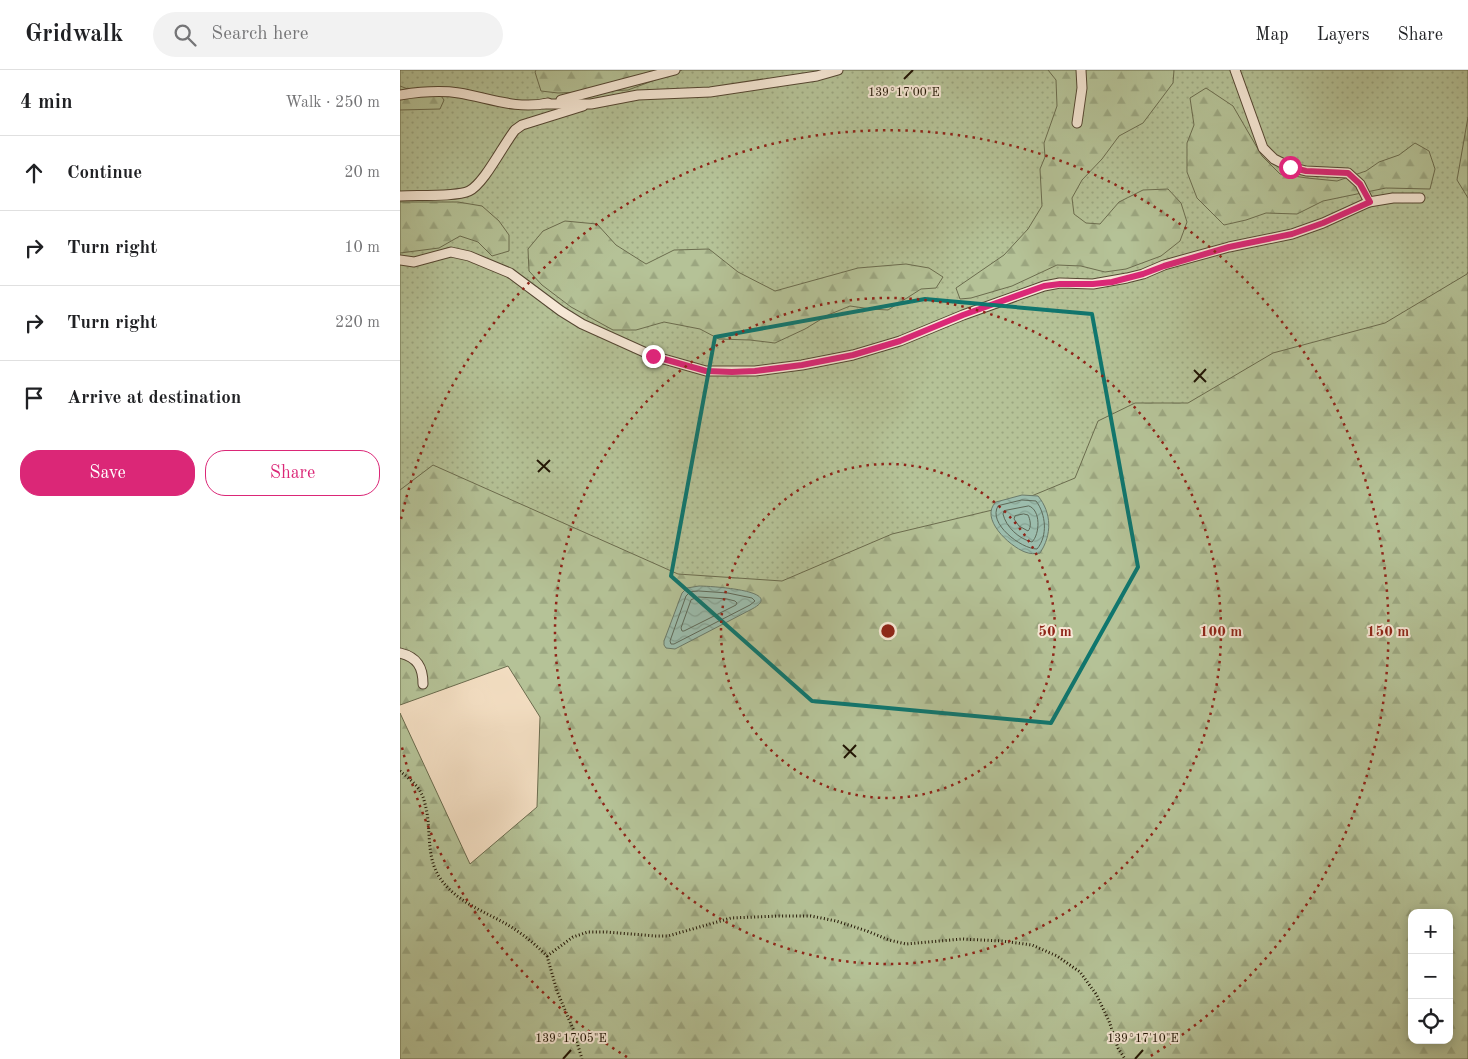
<!DOCTYPE html>
<meta charset="utf-8">
<style>
:root{--surface:#fff;--page:#f2f2f2;--text:#202124;--muted:#757577;--line:#e0e0e0;--accent:#db2777}
body{margin:0;font-family:"Old Standard TT",serif;background:var(--page);color:var(--text)}
.controls{position:absolute;right:15px;bottom:15px;display:grid;overflow:hidden;border-radius:10px;box-shadow:0 2px 12px #0003}
.controls button{width:45px;height:45px;display:grid;place-items:center;padding:0;border:0;border-bottom:1px solid var(--line);background:var(--surface);color:var(--text);font:25px sans-serif}
.stop{position:absolute;width:15px;height:15px;margin:-11px;border:4px solid #db2777;border-radius:50%;background:#fff}
.stop.end{background:#db2777;border-color:#fff;box-shadow:0 1px 5px #0008}
.list{margin:0;padding:0;list-style:none}
h2{display:flex;justify-content:space-between;align-items:center;height:65px;margin:0;padding:0 20px;font-size:21px}
h2 small{font-size:16px;font-weight:400;color:var(--muted)}
.list li{display:grid;grid-template-columns:32px 1fr auto;gap:15px;align-items:center;box-sizing:border-box;height:75px;padding:0 20px;border-top:1px solid var(--line)}
.list b{display:block;font-size:19px;white-space:nowrap}
.list em{font-size:16px;font-style:normal;color:var(--muted)}
.actions{display:flex;gap:10px;padding:15px 20px}
.actions a{flex:1;padding:11px 0;border:1px solid var(--accent);border-radius:20px;text-align:center;font-size:18px;color:var(--accent)}
.actions .main{background:var(--accent);color:#fff}
.icon{flex:none;width:28px;height:28px;fill:none;stroke:currentColor;stroke-width:2;stroke-linecap:round;stroke-linejoin:round}
.map{position:relative;flex:none;width:1068px;height:989px;overflow:hidden}
header{display:flex;align-items:center;gap:30px;box-sizing:border-box;height:70px;padding:0 25px;background:var(--surface);border-bottom:1px solid var(--line)}
header strong{font-size:24px}
nav{display:flex;gap:28px;margin-inline-start:auto;font-size:18px}
.search{width:350px;height:45px;background:var(--page);display:flex;align-items:center;gap:12px;box-sizing:border-box;padding:0 18px;border-radius:28px;color:var(--muted);font-size:19px}
main{display:flex}
aside{flex:1;background:var(--surface)}
.map>svg:first-child{display:block}
.grass{fill:url(#grass-dots);stroke:#6b6c4e}
.forest{fill:url(#forest-firs);stroke:#6b6c4e;fill-rule:evenodd}
.water{fill:url(#water-waves);stroke:#6b7a69}
.lines{fill:none;stroke-linecap:round;stroke-linejoin:round}
.shore{stroke:#5e6958;stroke-width:1}
.service-casing{stroke:#554733;stroke-width:11}
.path{stroke:#211504;stroke-width:3;stroke-dasharray:1 2.5;stroke-linecap:butt}
.service{stroke:#f7e9d7;stroke-width:9}
.route{stroke:#db2777;stroke-width:6}
.marked{fill:none;stroke:#0f766e;stroke-width:4;stroke-linejoin:round}
.ticks{fill:none;stroke:#211504;stroke-width:2}
.ring{fill:none;stroke:#8f2418;stroke-width:2.5;stroke-dasharray:2.5 5}
.ticks-label{font-size:12px;text-anchor:middle;fill:#211504;stroke:#f7e9d7;stroke-width:4;stroke-linejoin:round;paint-order:stroke}
.centre{fill:#8f2418;stroke:#f7e9d7;stroke-width:2.5}
.ring-label{font-size:15px;text-anchor:middle;font-weight:bold;fill:#8f2418;stroke:#f7e9d7;stroke-width:4;stroke-linejoin:round;paint-order:stroke}
</style>
<header>
<strong>Gridwalk</strong>
<div class="search"><svg class="icon" aria-label="search" viewBox="0 0 24 24"><circle cx="10" cy="10" r="6"/><path d="M15 15l6 6"/></svg>Search here</div>
<nav><a>Map</a><a>Layers</a><a>Share</a></nav>
</header>
<main>
<aside>
<h2>4 min<small>Walk · 250 m</small></h2>
<ul class="list">
<li><svg class="icon" aria-label="ahead" viewBox="0 0 24 24"><path d="M12 20V5M6 11l6-6 6 6"/></svg><div><b>Continue</b></div><em>20 m</em></li>
<li><svg class="icon" aria-label="right" viewBox="0 0 24 24"><path d="M7 20v-9h11M14 6l5 5-5 5"/></svg><div><b>Turn right</b></div><em>10 m</em></li>
<li><svg class="icon" aria-label="right" viewBox="0 0 24 24"><path d="M7 20v-9h11M14 6l5 5-5 5"/></svg><div><b>Turn right</b></div><em>220 m</em></li>
<li><svg class="icon" aria-label="arrive" viewBox="0 0 24 24"><path d="M6 21V4h12l-3 4 3 4H6"/></svg><div><b>Arrive at destination</b></div></li>
</ul>
<div class="actions"><a class="main">Save</a><a>Share</a></div>
</aside>
<div class="map">
<svg width="1068" height="989" viewBox="0 0 1068 989">
<defs>
<pattern id="grass-dots" width="8" height="8" patternUnits="userSpaceOnUse" patternTransform="scale(1.25)"><rect width="8" height="8" fill="#b5c297"/><path d="M2 2h.1M6 6h.1" fill="none" stroke="#9ba680" stroke-width="1.8" stroke-linecap="round"/></pattern>
<pattern id="forest-firs" width="22" height="20" patternUnits="userSpaceOnUse" patternTransform="scale(1.25)"><rect width="22" height="20" fill="#b5c297"/><path d="M5 1l3.5 6h-7zM16 11l3.5 6h-7z" fill="#9ba680"/></pattern>
<pattern id="water-waves" width="16" height="10" patternUnits="userSpaceOnUse" patternTransform="scale(1.25)"><rect width="16" height="10" fill="#9cbdad"/><path d="M0 5q4-4 8 0t8 0" fill="none" stroke="#86a293"/></pattern>
</defs>
<rect width="100%" height="100%" fill="#f2ddc1"/>
<filter id="stains"><feTurbulence type="fractalNoise" baseFrequency=".004" numOctaves="4"/><feColorMatrix values="0 0 0 0 .2 0 0 0 0 .09 0 0 0 0 .02 0 0 0 .5 -.17"/></filter>
<radialGradient id="worn" r=".72"><stop offset=".6" stop-color="#630" stop-opacity="0"/><stop offset="1" stop-color="#630" stop-opacity=".3"/></radialGradient>
<path class="grass" d="M0,0H1068V256L679,501L334,560L0,447Z"/>
<g class="forest">
<path d="M136,0H282L228,20L158,23L141,21L135,2Z"/>
<path d="M648,0H774L773,13L743,53L719,66L702,89L682,110L672,128L674,144L686,153L700,154L719,132L743,120L768,119L781,133L787,152L780,171L761,186L726,199L705,202L681,196L657,195L612,216L571,228L560,229L556,218L604,185L628,159L642,136L640,99L645,87L644,73L657,36L656,10Z"/>
<path d="M0,16L13,21L36,19L44,30L40,39L0,40Z"/>
<path d="M806,18L833,36L862,86L880,104L907,108L937,111L966,101L979,92L999,85L1015,73L1029,81L1035,99L1030,119L986,118L923,131L897,144L866,143L846,150L824,155L797,128L787,102V73L794,55L790,28Z"/>
<path d="M1068,47V128L1057,110Z"/>
<path d="M0,132H58L82,136L99,151L109,165V181L92,186L78,172L60,166L39,178L0,183Z"/>
<path d="M165,151L197,154L216,175L246,194L274,180L309,179L338,202L375,221L458,198L506,194L529,198L543,207L536,218L521,219L488,240L471,239L450,236L428,245L405,259L375,273L350,270L319,269L300,259L264,252L236,260H213L171,237L142,215L129,201L128,179L143,161Z"/>
<path d="M1068,202V989H0V643L70,794L137,737L140,647L108,596L0,635V420L33,395L278,504L382,511L492,464L605,437L675,408L698,351L735,333H788L873,283L985,253L1067,204ZM1012,843H1049V970H1012Z"/>
</g>
<g class="water">
<path d="M622,425L638,426C652,443 652,465 640,483C635,484 630,484 625,482C609,476 579,448 596,432Z"/>
<path d="M299,516C307,516 388,520 352,539L275,579L266,578L264,575V571L282,523L287,518Z"/>
</g>
<g class="lines">
<g class="shore">
<path d="M622,430L636,431C646,444 648,466 637,479C621,479 587,453 598,436Z"/>
<path d="M629,436C641,440 640,464 632,472C619,469 606,457 603,444L604,441Z"/>
<path d="M624,444L628,445C630,449 632,457 628,461L619,456L614,449L615,446Z"/>
<path d="M299,521L328,523L352,528L355,531L350,535L274,574H271L270,571L286,526L290,522Z"/>
<path d="M299,527L327,529L335,531L337,533L336,535L284,561H282L281,558L291,530Z"/>
</g>
<g class="service-casing">
<g id="service">
<path d="M835,0L863,78L874,89L890,97L906,101L948,103L960,114L969,132"/>
<path d="M0,25C19,22 39,20 59,23C89,28 117,40 148,33"/>
<path d="M161,30L275,0"/>
<path d="M144,34H191L238,25L310,22L417,6L438,0"/>
<path d="M677,53L682,18L681,0"/>
<path d="M0,126C16,125 56,127 69,121C84,114 103,75 115,60L122,55L183,36"/>
<path d="M0,190L14,192L51,182L69,186L110,203L161,241L182,254L253,286L306,301H355L402,295L453,285L500,271L563,245L644,216L660,213L693,214L727,208L743,204L764,195L829,177L892,164L923,153L969,132L993,128H1020"/>
<path d="M0,583C17,587 23,597 23,614"/>
</g>
</g>
<g class="path">
<path d="M0,701C7,707 17,714 21,723C23,726 24,730 25,734C32,758 25,786 40,808C56,832 84,841 108,855C123,864 135,874 147,886L173,867L188,862H206L256,866H268L331,848L379,846H411L436,851L467,861L489,870L506,874L562,869L602,871L632,875L657,886L680,902L696,924L709,951L718,978L725,989"/>
<path d="M147,886L157,921L173,959L182,989"/>
</g>
<use href="#service" class="service"/>
</g>
<g class="lines">
<path class="route" d="M253,286L306,301L332,302L355,301L402,295L453,285L500,271L563,245L644,216L660,214H693L712,212L743,204L764,196L829,177L892,164L923,153L970,132L960,114L948,103L906,101L890,97"/>
</g>
<path class="marked" d="M525,229L692,244L738,497L651,653L412,631L271,506L315,267Z"/>
<path class="ticks" d="M504,9L513,0M794,300L806,312M794,312L806,299M137,390L150,402M138,402L150,390M443,675L456,687M444,688L456,675M163,989L171,980M735,989L743,980"/>
<g class="ring">
<circle cx="488" cy="561" r="167"/>
<circle cx="488" cy="561" r="333"/>
<path d="M227 987A500 500 0 0 1 1 673M1 449A500 500 0 1 1 749 987"/>
</g>
<g class="ticks-label">
<text x="504" y="26">139°17'00"E</text>
<text x="171" y="972">139°17'05"E</text>
<text x="743" y="972">139°17'10"E</text>
</g>
<circle cx="488" cy="561" r="8" class="centre"/>
<g class="ring-label">
<text x="655" y="566">50 m</text>
<text x="821" y="566">100 m</text>
<text x="988" y="566">150 m</text>
</g>
<rect width="100%" height="100%" filter="url(#stains)"/>
<rect width="100%" height="100%" fill="url(#worn)"/>
</svg>
<div class="controls">
<button>+</button>
<button>−</button>
<button><svg class="icon" aria-label="locate" viewBox="0 0 24 24"><circle cx="12" cy="12" r="6"/><path d="M12 2v4M12 18v4M2 12h4M18 12h4"/></svg></button>
</div>
<div class="stop" style="left:890px;top:97px"></div>
<div class="stop end" style="left:253px;top:286px"></div>
</div>
</main>
